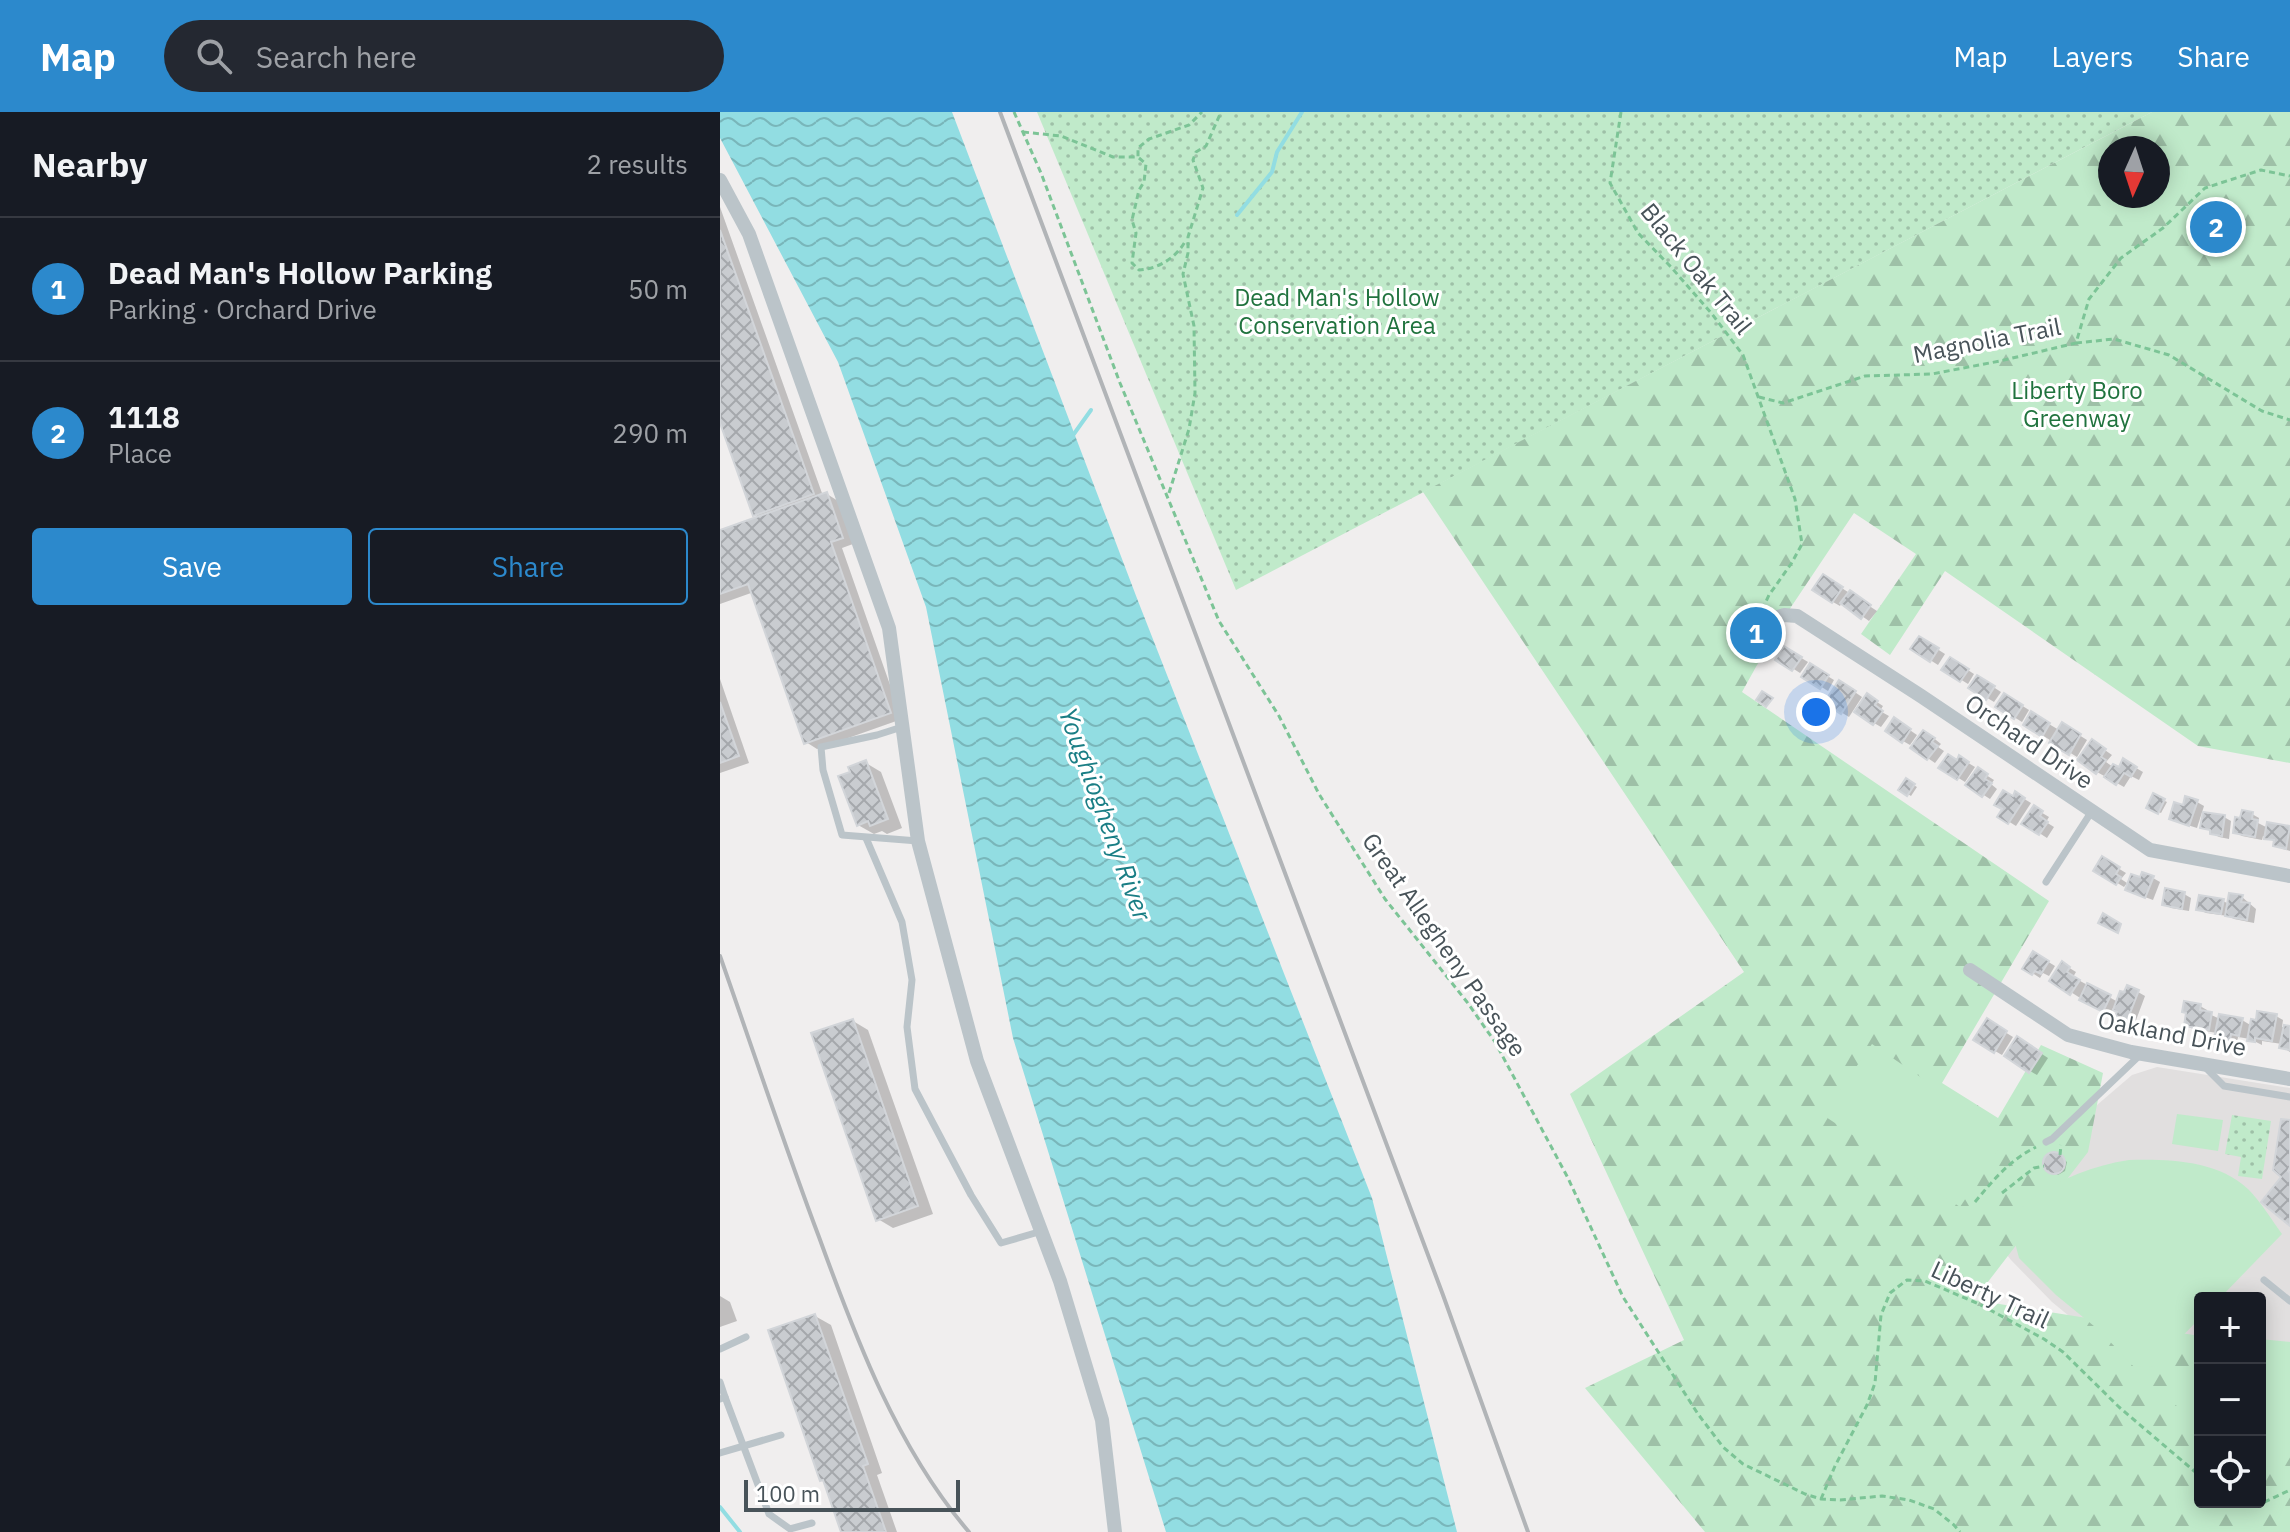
<!DOCTYPE html>
<meta charset="utf-8">
<style>
:root{--surface:#171b24;--page:#242831;--text:#f1f3f6;--muted:#9ea1a6;--line:#363941;--accent:#2c89cc}
body{margin:0;font-family:"IBM Plex Sans",sans-serif;background:var(--page);color:var(--text)}
.controls{position:absolute;right:24px;bottom:24px;display:grid;overflow:hidden;border-radius:8px;box-shadow:0 4px 20px #0003}
.controls button{width:72px;height:72px;display:grid;place-items:center;padding:0;border:0;border-bottom:2px solid var(--line);background:var(--surface);color:var(--text);font:40px sans-serif}
.compass{position:absolute;left:1378px;top:24px;width:72px;height:72px;border-radius:50%;background:var(--surface);box-shadow:0 4px 20px #0003;rotate:183deg}
.scale{position:absolute;left:24px;bottom:20px;width:216px;box-sizing:border-box;padding-left:8px;border:4px solid #485359;border-top:0;font-size:22px;line-height:28px;white-space:nowrap;color:#485359;-webkit-text-stroke:6px #fff;paint-order:stroke}
.you{position:absolute;left:1096px;top:600px;width:28px;height:28px;margin:-20px;border:6px solid #fff;border-radius:50%;background:#1a73e8;box-shadow:0 0 0 12px #1a73e833}
.badge{display:grid;place-items:center;width:52px;height:52px;border-radius:50%;background:var(--accent);color:#fff;font-size:26px;font-weight:700}
.pin{position:absolute;translate:-50% -50%;border:4px solid #fff;box-shadow:0 2px 8px #0006}
.list{margin:0;padding:0;list-style:none}
h2{display:flex;justify-content:space-between;align-items:center;height:104px;margin:0;padding:0 32px;font-size:34px}
h2 small{font-size:26px;font-weight:400;color:var(--muted)}
.list li{display:grid;grid-template-columns:52px 1fr auto;gap:24px;align-items:center;box-sizing:border-box;height:144px;padding:0 32px;border-top:2px solid var(--line)}
.list b{display:block;font-size:30px;white-space:nowrap}
.list p{margin:0;font-size:26px;white-space:nowrap;color:var(--muted)}
.list em{font-size:26px;font-style:normal;color:var(--muted)}
.actions{display:flex;gap:16px;padding:24px 32px}
.actions a{flex:1;padding:18px 0;border:2px solid var(--accent);border-radius:8px;text-align:center;font-size:28px;color:var(--accent)}
.actions .main{background:var(--accent);color:#fff}
.icon{flex:none;width:44px;height:44px;fill:none;stroke:currentColor;stroke-width:2;stroke-linecap:round;stroke-linejoin:round}
.map{position:relative;flex:none;width:1570px;height:1420px;overflow:hidden}
header{display:flex;align-items:center;gap:48px;box-sizing:border-box;height:112px;padding:0 40px;background:var(--accent);color:#fff}
header strong{font-size:38px}
nav{display:flex;gap:44px;margin-inline-start:auto;font-size:28px}
.search{width:560px;height:72px;background:var(--page);display:flex;align-items:center;gap:20px;box-sizing:border-box;padding:0 28px;border-radius:44px;color:var(--muted);font-size:30px}
main{display:flex}
aside{flex:1;background:var(--surface)}
.map>svg:first-child{display:block}
.education{fill:#e1dfdf}
.green{fill:url(#green-dots)}
.forest{fill:url(#forest-firs);fill-rule:evenodd}
.pitch{fill:#c0eaca}
.water{fill:url(#water-waves)}
.shadow{fill:#0003}
.lines{fill:none;stroke-linecap:round;stroke-linejoin:round}
.stream{stroke:#92dde2;stroke-width:4}
.building{fill:url(#building-cross-hatch);stroke:#d2d5d9;stroke-width:2}
.path{stroke:#7cc496;stroke-width:3;stroke-dasharray:6 4;stroke-linecap:butt}
.service{stroke:#bbc4c9;stroke-width:7}
.minor{stroke:#bbc4c9;stroke-width:14}
.rail{stroke:#b1b4b7;stroke-width:4}
.labels{text-anchor:middle;stroke-width:6;stroke-linejoin:round;paint-order:stroke}
.street-label{font-size:24px;fill:#485359;stroke:#fff}
.park-label{font-size:24px;fill:#20733e;stroke:#fff}
.water-label{font-size:26px;font-style:italic;fill:#1a7e85;stroke:#fff}
</style>
<header>
<strong>Map</strong>
<div class="search"><svg class="icon" aria-label="search" viewBox="0 0 24 24"><circle cx="10" cy="10" r="6"/><path d="M15 15l6 6"/></svg>Search here</div>
<nav><a>Map</a><a>Layers</a><a>Share</a></nav>
</header>
<main>
<aside>
<h2>Nearby<small>2 results</small></h2>
<ul class="list">
<li><span class="badge">1</span><div><b>Dead Man's Hollow Parking</b><p>Parking · Orchard Drive</p></div><em>50 m</em></li>
<li><span class="badge">2</span><div><b>1118</b><p>Place</p></div><em>290 m</em></li>
</ul>
<div class="actions"><a class="main">Save</a><a>Share</a></div>
</aside>
<div class="map">
<svg width="1570" height="1420" viewBox="0 0 1570 1420">
<defs>
<pattern id="green-dots" width="8" height="8" patternUnits="userSpaceOnUse" patternTransform="scale(2)"><rect width="8" height="8" fill="#c0eaca"/><path d="M2 2h.1M6 6h.1" fill="none" stroke="#9ec0a7" stroke-width="1.8" stroke-linecap="round"/></pattern>
<pattern id="forest-firs" width="22" height="20" patternUnits="userSpaceOnUse" patternTransform="scale(2)"><rect width="22" height="20" fill="#c0eaca"/><path d="M5 1l3.5 6h-7zM16 11l3.5 6h-7z" fill="#9ec0a7"/></pattern>
<pattern id="water-waves" width="16" height="10" patternUnits="userSpaceOnUse" patternTransform="scale(2)"><rect width="16" height="10" fill="#92dde2"/><path d="M0 5q4-4 8 0t8 0" fill="none" stroke="#79b6ba"/></pattern>
<pattern id="building-cross-hatch" width="8" height="8" patternUnits="userSpaceOnUse" patternTransform="scale(2)"><rect width="8" height="8" fill="#c9ccd0"/><path d="M0 0l8 8M0 8l8-8" fill="none" stroke="#a5a8ac"/></pattern>
</defs>
<rect width="100%" height="100%" fill="#f0eeee"/>
<path class="education" d="M1437,955L1570,976V1368L1540,1366V1186H1480V1321L1382,1231L1332,1190L1291,1148L1275,1128L1370,999L1412,963Z"/>
<g class="green">
<path d="M317,0H1432L516,478Z"/>
<path d="M1512,1003L1551,1009L1542,1067L1518,1064L1521,1045L1505,1042Z"/>
</g>
<path class="forest" d="M1432,0H1570V651L1478,634L1225,459L1170,543L1141,522L1196,442L1134,401L1061,510L1022,580L1329,789L1222,971L1278,1006L1321,933L1383,961L1368,1040L1254,1188L1480,1224V1390H1540V1233L1570,1238V1420H985L865,1276L964,1228L850,982L1024,860L703,380ZM1390,36H1438V84H1390Z"/>
<g class="pitch">
<path d="M1152,932L1287,1024L1240,1095L1103,1003Z"/>
<path d="M1457,1002L1503,1008L1498,1039L1452,1032Z"/>
<path d="M1409,1048C1449,1047 1497,1048 1528,1077C1541,1090 1551,1107 1562,1122L1500,1186H1480V1206L1443,1244L1438,1254L1414,1255L1380,1219L1336,1183L1299,1146L1289,1108C1320,1074 1364,1055 1409,1048Z"/>
<path d="M1540,1227L1570,1230V1330L1552,1354L1541,1355Z"/>
<path d="M1480,1246V1309L1437,1281L1454,1270L1461,1262Z"/>
</g>
<path class="water" d="M0,0H232L418,489L652,1086L737,1420H446L293,926L206,495L118,250L0,26Z"/>
<g class="shadow">
<path d="M0,95L103,384L107,382L118,389L133,432L122,436L182,607L97,637L86,630L31,481L0,492V420L40,406L35,402L0,305Z"/>
<path d="M1111,469L1157,499L1149,509L1122,490L1120,494L1113,490Z"/>
<path d="M1200,526L1225,542L1218,553L1193,537Z"/>
<path d="M1065,536L1088,550L1080,561L1058,547Z"/>
<path d="M1231,547L1254,562L1248,572L1224,557Z"/>
<path d="M1091,554L1114,568L1108,579L1084,564Z"/>
<path d="M1258,565L1281,580L1274,590L1251,576Z"/>
<path d="M0,567L29,651L0,661Z"/>
<path d="M1120,570L1142,585L1129,605L1106,591Z"/>
<path d="M1285,583L1309,598L1302,610L1278,595Z"/>
<path d="M1148,584L1163,594L1160,599L1169,604L1161,615L1154,611Z"/>
<path d="M1312,602L1339,618L1343,613L1367,628L1357,645L1306,613Z"/>
<path d="M1181,612L1197,623L1190,633L1183,629Z"/>
<path d="M1211,624L1221,632L1218,635L1224,639L1215,651L1193,636Z"/>
<path d="M1379,634L1392,643L1386,650L1393,655L1399,658L1404,649L1423,660L1419,668L1411,664L1404,675L1377,660Z"/>
<path d="M1240,646L1255,655L1245,670L1221,655L1238,650Z"/>
<path d="M146,651L161,660L182,716L167,722L162,719L154,722L138,713L133,661Z"/>
<path d="M1258,658L1274,668L1271,672L1277,677L1270,687L1248,673Z"/>
<path d="M1186,669L1197,675L1191,684L1180,677Z"/>
<path d="M1296,682L1311,691L1296,714L1280,704Z"/>
<path d="M1434,684L1447,690L1441,701L1428,695Z"/>
<path d="M1477,690L1484,694L1477,716L1458,710L1464,695Z"/>
<path d="M1314,696L1329,705L1326,710L1334,715L1327,726L1304,711Z"/>
<path d="M1532,702L1539,706L1538,711L1548,716V713L1570,716V739L1563,737L1556,733V730L1543,724L1542,728L1522,724L1515,720L1522,708Z"/>
<path d="M1504,705L1511,709L1509,727L1499,725L1492,721L1487,715V718L1482,715Z"/>
<path d="M1383,747L1406,761L1401,767L1407,771L1404,775L1376,758Z"/>
<path d="M1433,766L1440,770L1433,788L1414,781Z"/>
<path d="M1464,782L1471,786L1469,799L1451,796L1444,792Z"/>
<path d="M1522,785L1536,797L1534,811L1514,807L1508,804L1486,801L1478,797L1503,789L1509,792Z"/>
<path d="M1314,841L1335,854L1329,864L1323,861L1320,866L1305,856Z"/>
<path d="M1343,852L1356,860L1353,865L1398,890L1418,880L1425,884L1415,911L1405,907L1393,896L1390,902L1368,891L1332,868Z"/>
<path d="M1480,894L1487,898V901L1500,907L1522,908L1532,914L1556,904L1563,908L1562,915L1570,916V940L1562,935V932L1542,929V933L1530,927L1518,925L1517,931L1504,929L1497,925V921L1473,917L1466,913Z"/>
<path d="M133,909L148,918L213,1102L173,1116L158,1107Z"/>
<path d="M1267,909L1293,925L1282,943L1256,928Z"/>
<path d="M1305,931L1328,946L1317,963L1310,959Z"/>
<path d="M1335,1041L1347,1050L1345,1059L1338,1063L1325,1055L1326,1045Z"/>
<path d="M0,1184L10,1190L17,1209L0,1215Z"/>
<path d="M95,1204L111,1213L162,1361L157,1363L177,1420H123L105,1369L102,1367Z"/>
</g>
<g class="lines">
<g class="stream">
<path d="M517,103L552,60L557,40L582,0"/>
<path d="M351,326L371,298"/>
<path d="M0,1395L20,1420"/>
</g>
</g>
<g class="building">
<path d="M0,118L94,382L33,404L0,311Z"/>
<path d="M107,380L123,426L111,430L171,601L84,632L28,472L0,482V418Z"/>
<path d="M1103,462L1123,475L1112,491L1092,478Z"/>
<path d="M1130,478L1151,493L1141,507L1120,491Z"/>
<path d="M1199,524L1219,536L1210,550L1190,537Z"/>
<path d="M1064,534L1082,545L1072,559L1055,548Z"/>
<path d="M1230,545L1249,557L1240,570L1221,558Z"/>
<path d="M1090,551L1109,563L1100,577L1081,565Z"/>
<path d="M1257,563L1275,574L1266,588L1248,576Z"/>
<path d="M1119,568L1136,579L1121,602L1104,591Z"/>
<path d="M1042,579L1053,586L1046,595L1036,588Z"/>
<path d="M1147,581L1158,589L1155,593L1163,599L1153,613L1134,600Z"/>
<path d="M1284,581L1303,593L1294,607L1275,595Z"/>
<path d="M0,590L19,644L0,651Z"/>
<path d="M1311,599L1330,611L1322,625L1303,613Z"/>
<path d="M1174,605L1191,617L1182,631L1165,619Z"/>
<path d="M1342,610L1361,622L1349,643L1329,631Z"/>
<path d="M1203,618L1215,626L1212,630L1218,634L1207,648L1190,636Z"/>
<path d="M1372,627L1386,637L1381,645L1386,648L1376,662L1357,648Z"/>
<path d="M1228,642L1237,648L1239,643L1249,650L1237,668L1218,656Z"/>
<path d="M1403,646L1417,655L1411,665L1404,661L1396,673L1384,665L1393,652L1399,655Z"/>
<path d="M146,648L168,707L150,714L148,709L137,714L118,664L130,660L128,655Z"/>
<path d="M1258,655L1268,662L1265,667L1272,671L1262,685L1245,673Z"/>
<path d="M1186,666L1195,672L1187,684L1178,678Z"/>
<path d="M1283,678L1293,684L1295,679L1305,686L1288,712L1277,705L1282,697L1274,693Z"/>
<path d="M1433,681L1445,687L1438,702L1426,696Z"/>
<path d="M1465,684L1478,688L1469,714L1449,707L1454,690L1463,693Z"/>
<path d="M1314,693L1323,699L1320,704L1328,710L1319,723L1301,712Z"/>
<path d="M1522,698L1533,700L1532,707L1538,708L1535,725L1513,721L1515,705L1520,706Z"/>
<path d="M1483,700L1505,703L1502,724L1490,722V718L1480,716Z"/>
<path d="M1547,710L1570,714L1566,737L1553,734L1554,728L1544,727Z"/>
<path d="M1382,744L1400,755L1396,762L1401,765L1396,773L1373,759Z"/>
<path d="M1422,760L1434,764L1425,786L1405,778L1411,762L1420,765Z"/>
<path d="M1445,776L1465,780L1462,797L1442,793Z"/>
<path d="M1509,781L1523,783L1521,790L1530,791L1527,808L1505,804Z"/>
<path d="M1479,783L1504,787L1501,802L1476,798Z"/>
<path d="M1383,801L1401,812L1398,821L1378,811Z"/>
<path d="M1313,839L1329,849L1321,862L1315,859L1312,863L1302,857Z"/>
<path d="M1342,849L1350,855L1347,860L1360,868L1350,883L1329,869Z"/>
<path d="M1367,871L1391,883L1383,900L1359,888Z"/>
<path d="M1407,873L1419,878L1407,909L1395,904L1397,900L1393,898L1400,879L1404,880Z"/>
<path d="M1464,889L1481,892L1480,898L1492,900L1489,918L1464,914L1466,901L1462,900Z"/>
<path d="M1537,899L1557,902L1552,929L1535,926V930L1527,929L1531,907L1536,908Z"/>
<path d="M1499,902L1523,906L1519,924L1511,922L1510,929L1494,926Z"/>
<path d="M1267,906L1287,919L1274,941L1253,928Z"/>
<path d="M133,907L198,1094L156,1109L91,921Z"/>
<path d="M1564,913L1570,914V938L1559,936Z"/>
<path d="M1297,924L1322,941L1309,961L1284,944Z"/>
<path d="M1561,1007L1570,1008V1055L1568,1059L1570,1061V1114L1541,1090L1561,1065L1553,1058Z"/>
<circle cx="1334" cy="1051" r="11"/>
<path d="M95,1202L148,1352L143,1354L166,1420H121L103,1368L100,1369L48,1218Z"/>
</g>
<g class="lines">
<g class="path">
<path d="M294,0L321,61L400,271L499,509L559,604L599,682L665,787L747,890L775,930L848,1066L903,1185L978,1302L1003,1335L1023,1352L1085,1382L1101,1387L1120,1388L1162,1384L1189,1388L1214,1397L1234,1413L1240,1420"/>
<path d="M901,0L890,71L918,121L951,155L992,202L1023,243L1075,387L1082,432L1071,452L1049,483L1043,496"/>
<path d="M303,20L341,24L393,45H418V36L429,27L469,13L482,0"/>
<path d="M419,46L426,52L424,70L419,78L412,108L416,121L412,151L419,158C439,157 457,145 466,128"/>
<path d="M1356,231L1394,227L1449,243L1542,299L1570,308"/>
<path d="M1039,285L1063,291L1145,264L1212,262L1280,249L1356,231L1369,187L1401,146L1443,116L1485,76L1541,58L1570,64"/>
<path d="M449,381L469,317L475,281L474,214L463,162L468,141V125L483,76L473,48L476,40L486,34L501,0"/>
<path d="M1340,1043L1341,1033"/>
<path d="M1282,1081L1314,1056L1324,1054"/>
<path d="M1255,1090C1273,1068 1290,1048 1316,1035"/>
<path d="M1101,1387L1115,1354L1147,1293L1155,1271L1161,1203L1170,1181L1187,1168L1205,1169L1259,1192L1324,1227L1343,1240L1399,1295L1480,1364"/>
<path d="M1515,1390L1538,1393L1570,1378"/>
</g>
<g class="service">
<path d="M182,615L157,623L101,635L103,658L122,723L198,729"/>
<path d="M146,726L182,810L192,868L187,915L195,977L251,1083L281,1131L322,1119"/>
<path d="M1326,770L1372,699"/>
<path d="M1485,955L1504,974L1570,985"/>
<path d="M1326,1030L1332,1027L1420,943"/>
<path d="M1544,1168L1570,1189"/>
<path d="M0,1237L26,1225"/>
<path d="M0,1270L5,1285"/>
<path d="M0,1287L5,1285L49,1402L70,1417L92,1411"/>
<path d="M0,1341L61,1323"/>
</g>
<g class="minor">
<path d="M0,68L29,122L169,516L198,729L257,949L340,1169L382,1308L395,1420"/>
<path d="M1039,512L1064,503L1077,504L1201,584L1430,738L1570,764"/>
<path d="M1250,858L1348,923L1411,940L1570,967"/>
</g>
<g class="rail">
<path d="M280,0L723,1183L808,1420"/>
<path d="M0,844C33,938 64,1032 99,1125C136,1227 177,1336 249,1420"/>
</g>
</g>
<g class="labels">
<g class="street-label">
<text transform="translate(976 157) rotate(51)" y="8">Black Oak Trail</text>
<text transform="translate(1267 229) rotate(-11)" y="8">Magnolia Trail</text>
<text transform="translate(1309 630) rotate(34)" y="8">Orchard Drive</text>
<text transform="translate(724 833) rotate(55)" y="8">Great Allegheny Passage</text>
<text transform="translate(1452 922) rotate(11)" y="8">Oakland Drive</text>
<text transform="translate(1270 1183) rotate(25)" y="8">Liberty Trail</text>
</g>
<g class="park-label">
<text x="617" y="194">Dead Man's Hollow<tspan x="617" dy="28">Conservation Area</tspan></text>
<text x="1357" y="287">Liberty Boro<tspan x="1357" dy="28">Greenway</tspan></text>
</g>
<g class="water-label">
<text transform="translate(385 702) rotate(70)" y="9">Youghiogheny River</text>
</g>
</g>
</svg>
<div class="controls">
<button>+</button>
<button>−</button>
<button><svg class="icon" aria-label="locate" viewBox="0 0 24 24"><circle cx="12" cy="12" r="6"/><path d="M12 2v4M12 18v4M2 12h4M18 12h4"/></svg></button>
</div>
<svg class="compass" viewBox="-18 -18 36 36"><path d="M0-13l5 13h-10z" fill="#e53935"/><path d="M0 13l5-13h-10z" fill="#9ea1a6"/></svg>
<div class="scale">100 m</div>
<div class="you"></div>
<div class="pin badge" style="left:1036px;top:521px">1</div>
<div class="pin badge" style="left:1496px;top:115px">2</div>
</div>
</main>
